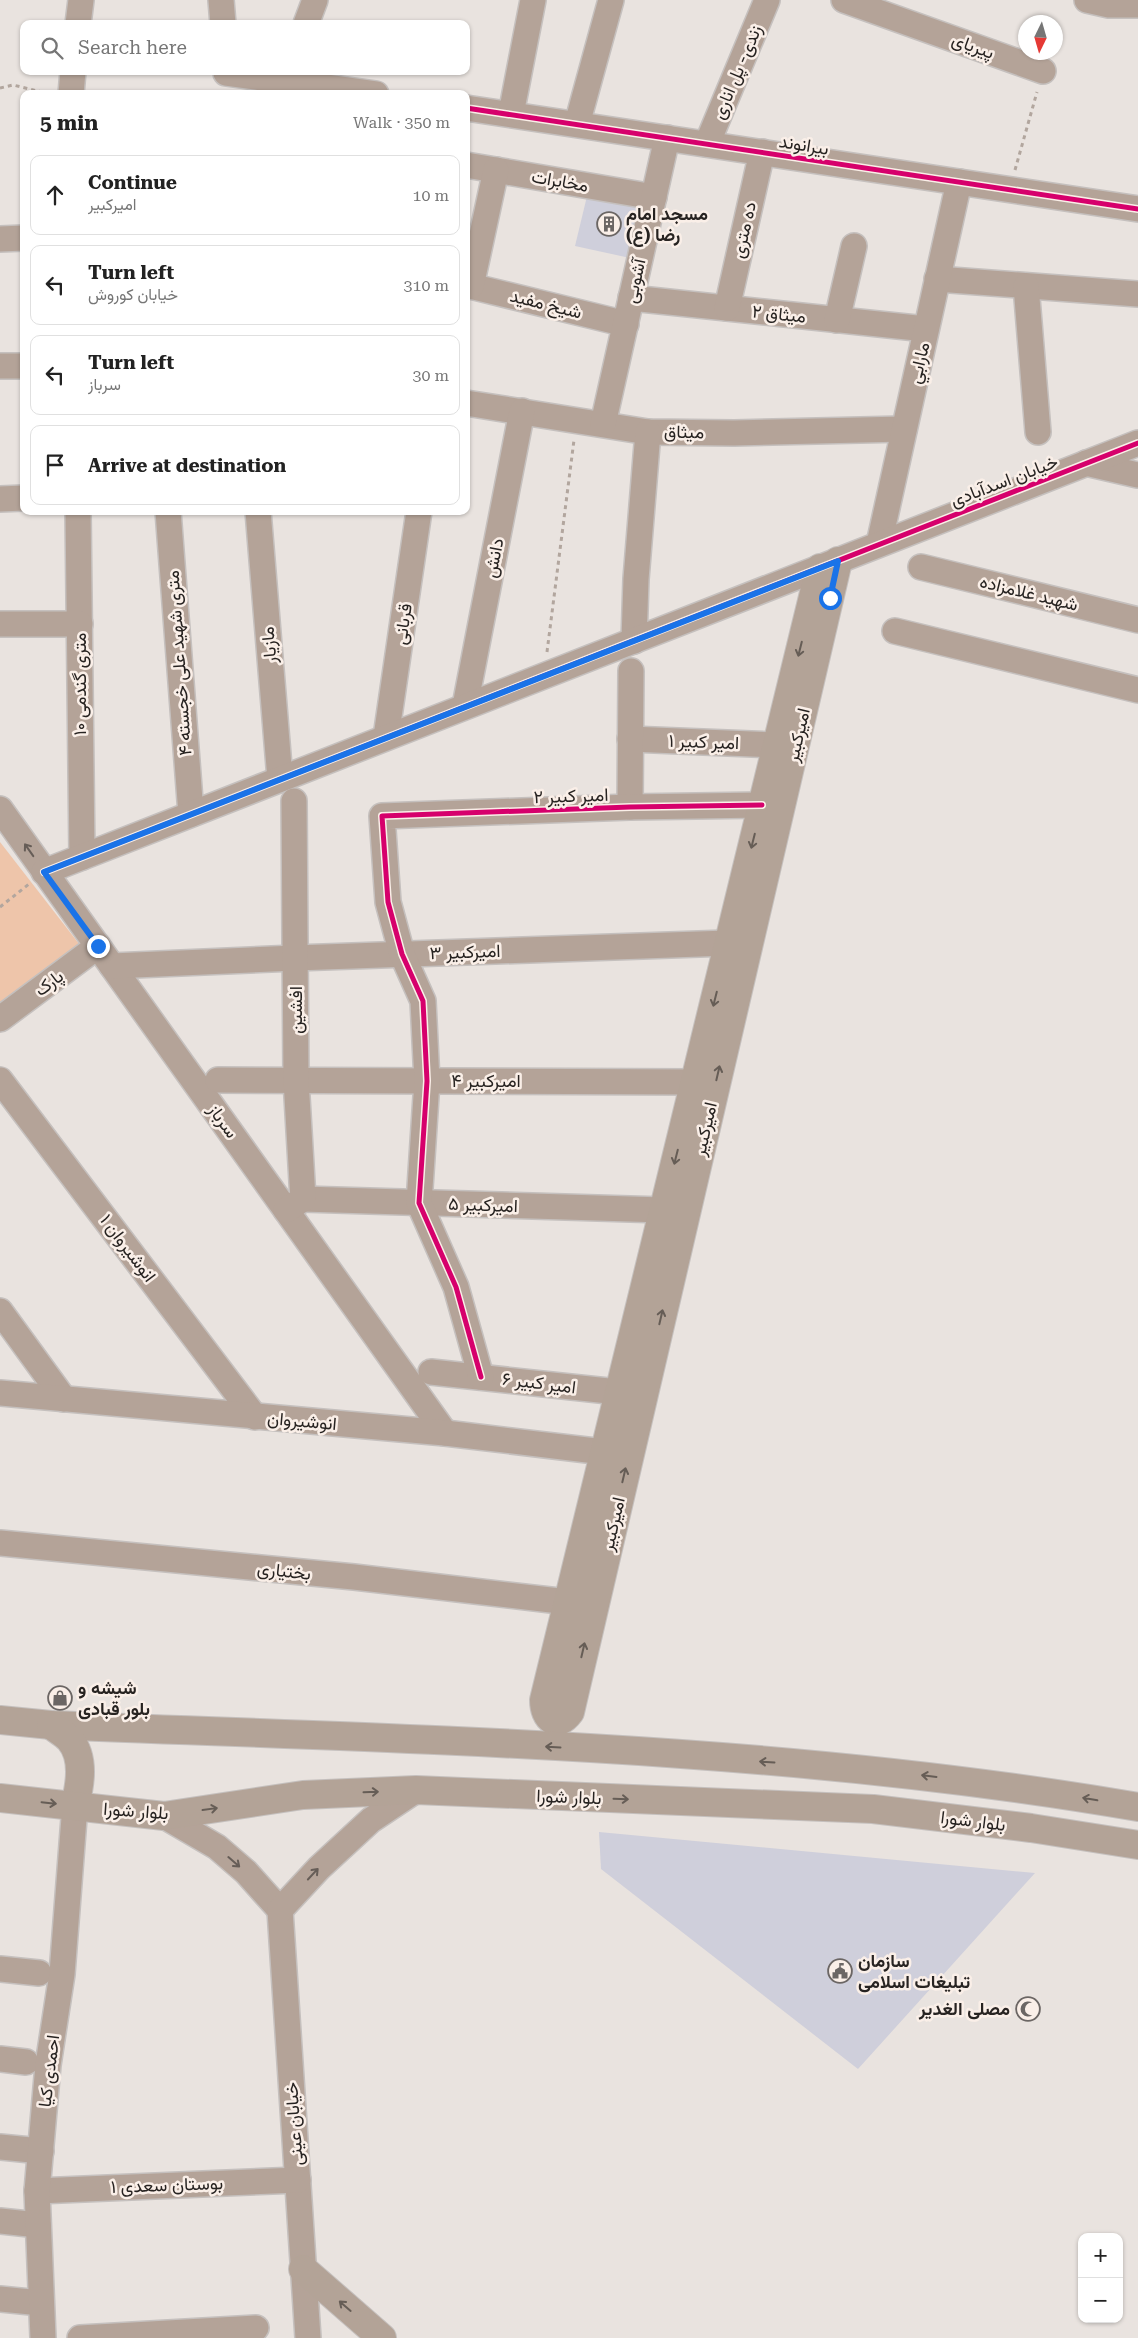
<!DOCTYPE html>
<meta charset="utf-8">
<style>
:root{--surface:#fff;--page:#f6f6f6;--text:#222;--muted:#767676;--line:#e0e0e0}
body{margin:0;font-family:"Roboto Serif",Vazirmatn,serif;background:var(--page);color:var(--text)}
.controls{position:absolute;right:15px;bottom:15px;display:grid;overflow:hidden;border-radius:10px;box-shadow:0 1px 4px #0004}
.controls button{width:45px;height:45px;display:grid;place-items:center;padding:0;border:0;border-bottom:1px solid var(--line);background:var(--surface);color:var(--text);font:25px sans-serif}
.compass{position:absolute;left:1018px;top:15px;width:45px;height:45px;border-radius:50%;background:var(--surface);box-shadow:0 1px 4px #0004;rotate:185deg}
.stop{position:absolute;width:15px;height:15px;margin:-11px;border:4px solid #1a73e8;border-radius:50%;background:#fff}
.stop.end{background:#1a73e8;border-color:#fff;box-shadow:0 1px 5px #0008}
.list{margin:0;padding:0;list-style:none}
h2{display:flex;justify-content:space-between;align-items:center;height:65px;margin:0;padding:0 20px;font-size:21px}
h2 small{font-size:16px;font-weight:400;color:var(--muted)}
.list li{display:grid;grid-template-columns:32px 1fr auto;gap:15px;align-items:center;box-sizing:border-box;height:80px;margin:0 10px 10px;padding:0 10px;border:1px solid var(--line);border-radius:10px}
.list b{display:block;font-size:19px;white-space:nowrap}
.list p{margin:0;font-size:16px;white-space:nowrap;color:var(--muted)}
.list em{font-size:16px;font-style:normal;color:var(--muted)}
.icon{flex:none;width:28px;height:28px;fill:none;stroke:currentColor;stroke-width:2;stroke-linecap:round;stroke-linejoin:round}
.map{position:relative;flex:none;width:1138px;height:2338px;overflow:hidden}
.search{position:absolute;background:var(--surface);box-shadow:0 1px 4px #0004;left:20px;top:20px;width:450px;height:55px;display:flex;align-items:center;gap:12px;box-sizing:border-box;padding:0 18px;border-radius:10px;color:var(--muted);font-size:19px}
.panel{position:absolute;background:var(--surface);box-shadow:0 1px 4px #0004;left:20px;top:90px;width:450px;height:425px;border-radius:10px}
.map>svg:first-child{display:block}
.green{fill:#eec5aa}
.building{fill:#cfcfdb}
.lines{fill:none;stroke-linecap:round;stroke-linejoin:round}
.minor-casing{stroke:#c5c0be;stroke-width:28}
.major-casing{stroke:#c5c0be;stroke-width:30}
.path{stroke:#b2a69e;stroke-width:3;stroke-dasharray:4 4;stroke-linecap:butt}
.minor{stroke:#b4a398;stroke-width:25}
.major{stroke:#b3a397;stroke-width:28}
.cycleway-casing{stroke:#faefe8;stroke-width:8}
.cycleway{stroke:#d6006c;stroke-width:5}
.oneway{stroke:#665d56}
.oneway2{stroke:#665d57}
.route{stroke:#1a73e8;stroke-width:6}
.labels{text-anchor:middle;stroke-width:5;stroke-linejoin:round;paint-order:stroke}
.street-label{font-size:18px;fill:#272321;stroke:#faefe8}
.poi-label{font-size:18px;font-weight:bold;fill:#272321;stroke:#faefe8;text-anchor:start}
</style>
<div class="map">
<svg width="1138" height="2338" viewBox="0 0 1138 2338">
<rect width="100%" height="100%" fill="#e9e3df"/>
<path class="green" d="M0,842L83,949L0,1007Z"/>
<g class="building">
<path d="M588,192L642,202L630,258L575,246Z"/>
<path d="M599,1832L1035,1873L858,2069L601,1869Z"/>
</g>
<g class="lines">
<g class="minor-casing">
<g id="minor">
<path d="M221,0L223,24"/>
<path d="M844,0L1043,71"/>
<path d="M1087,0L1109,5H1138"/>
<path d="M78,24L81,0"/>
<path d="M306,24L315,0"/>
<path d="M226,73L376,94"/>
<path d="M71,94L73,71"/>
<path d="M466,108L1138,209"/>
<path d="M511,114L533,0"/>
<path d="M577,124L611,0"/>
<path d="M707,144L767,0"/>
<path d="M466,165L654,197"/>
<path d="M0,239L24,238"/>
<path d="M937,279L1138,294"/>
<path d="M466,285L626,324"/>
<path d="M471,286L496,170"/>
<path d="M1026,286L1038,432"/>
<path d="M631,298L926,329"/>
<path d="M727,308L762,152"/>
<path d="M837,320L854,246"/>
<path d="M0,366H24"/>
<path d="M466,403L648,432L734,433L904,429"/>
<path d="M603,424L667,138"/>
<path d="M1086,463L1138,475"/>
<path d="M0,499L24,498"/>
<path d="M78,511L82,857"/>
<path d="M168,511L191,814"/>
<path d="M258,511L280,779"/>
<path d="M879,544L959,182"/>
<path d="M921,567L1138,620"/>
<path d="M0,624H80"/>
<path d="M895,631L1138,690"/>
<path d="M634,641L636,579L648,432"/>
<path d="M465,706L522,411"/>
<path d="M386,737L419,511"/>
<path d="M630,739L777,745"/>
<path d="M630,807L631,671"/>
<path d="M0,809L445,1433"/>
<path d="M44,872L1138,443"/>
<path d="M112,966L295,958L728,943"/>
<path d="M0,1019L98,946"/>
<path d="M0,1080L255,1417"/>
<path d="M218,1080L695,1082"/>
<path d="M303,1199L663,1210"/>
<path d="M286,1210L303,1199L296,1080L294,801"/>
<path d="M0,1311L64,1399"/>
<path d="M431,1372L618,1392"/>
<path d="M481,1377L456,1287L419,1203L427,1081L423,1001L402,954L388,902L382,816L630,807L762,805"/>
<path d="M0,1393L445,1433L604,1452"/>
<path d="M0,1543L354,1577L568,1602"/>
<path d="M164,1816L217,1847L246,1872L280,1910"/>
<path d="M280,1910L308,2338"/>
<path d="M280,1910L319,1868L371,1820L416,1790"/>
<path d="M0,1969L39,1973"/>
<path d="M0,2059L26,2062"/>
<path d="M0,2147L41,2151"/>
<path d="M37,2191L298,2180"/>
<path d="M0,2221L38,2225"/>
<path d="M0,2299L41,2303"/>
<path d="M43,2338L37,2191L48,2065L62,1974L75,1805"/>
<path d="M80,2338L256,2328"/>
</g>
</g>
<g class="major-casing">
<g id="major">
<path d="M820,568L544,1700C544,1719 557,1730 570,1712L838,561"/>
<path d="M0,1720L51,1725C414,1740 780,1745 1138,1807"/>
<path d="M51,1725C57,1730 65,1734 70,1740C85,1758 80,1785 75,1805"/>
<path d="M0,1798L164,1816L303,1795L416,1790L873,1809L1031,1828L1138,1845"/>
<path d="M303,2269L382,2338"/>
</g>
</g>
<g class="path">
<path d="M0,88L13,85L50,94"/>
<path d="M1015,170L1037,92"/>
<path d="M547,652L574,440"/>
<path d="M0,907L29,884"/>
</g>
<use href="#minor" class="minor"/>
<use href="#major" class="major"/>
<g class="cycleway-casing">
<g id="cycleway">
<path d="M466,108L1138,209"/>
<path d="M44,872L1138,443"/>
<path d="M481,1377L456,1287L419,1203L427,1081L423,1001L402,954L388,902L382,816L630,807L762,805"/>
</g>
</g>
<use href="#cycleway" class="cycleway"/>
</g>
<defs><path id="oneway-shaft" d="M-6 0H5M1.5-3L5.5 0L1.5 3" fill="none" stroke-width="1.6" stroke-linecap="round" stroke-linejoin="round" transform="scale(1.25)"/></defs>
<g class="oneway">
<use href="#oneway-shaft" transform="translate(800 649) rotate(104)"/>
<use href="#oneway-shaft" transform="translate(753 841) rotate(104)"/>
<use href="#oneway-shaft" transform="translate(715 999) rotate(104)"/>
<use href="#oneway-shaft" transform="translate(718 1073) rotate(-77)"/>
<use href="#oneway-shaft" transform="translate(676 1157) rotate(104)"/>
<use href="#oneway-shaft" transform="translate(661 1317) rotate(-77)"/>
<use href="#oneway-shaft" transform="translate(624 1475) rotate(-77)"/>
<use href="#oneway-shaft" transform="translate(583 1650) rotate(-77)"/>
<use href="#oneway-shaft" transform="translate(553 1747) rotate(-177)"/>
<use href="#oneway-shaft" transform="translate(767 1762) rotate(-176)"/>
<use href="#oneway-shaft" transform="translate(929 1776) rotate(-173)"/>
<use href="#oneway-shaft" transform="translate(371 1792) rotate(-2)"/>
<use href="#oneway-shaft" transform="translate(621 1799) rotate(2)"/>
<use href="#oneway-shaft" transform="translate(1090 1799) rotate(-170)"/>
<use href="#oneway-shaft" transform="translate(49 1803) rotate(6)"/>
<use href="#oneway-shaft" transform="translate(210 1809) rotate(-8)"/>
<use href="#oneway-shaft" transform="translate(345 2306) rotate(-139)"/>
</g>
<g class="oneway2">
<use href="#oneway-shaft" transform="translate(29 850) rotate(-125)"/>
<use href="#oneway-shaft" transform="translate(234 1862) rotate(41)"/>
<use href="#oneway-shaft" transform="translate(313 1874) rotate(-47)"/>
</g>
<g class="lines">
<path class="route" d="M98,946L44,872L838,561L830,598"/>
</g>
<defs>
<g id="building-ring" transform="scale(1.25)"><circle r="9.5" fill="#faefe8" stroke="#6b6664" stroke-width="1.5"/><path d="M-4-6H4V6H1V3H-1V6H-4ZM-2.5-4.3h1.7v1.8h-1.7ZM.8-4.3h1.7v1.8H.8ZM-2.5-1h1.7V.8h-1.7ZM.8-1h1.7V.8H.8Z" fill="#6b6664"/></g>
<g id="shop-ring" transform="scale(1.25)"><circle r="9.5" fill="#faefe8" stroke="#6b6664" stroke-width="1.5"/><path d="M-5-2.5h2.3a2.7 3.5 0 0 1 5.4 0H5L5.5 6h-11ZM-1.5-2.5h3a1.5 2.3 0 0 0-3 0Z" fill="#6b6664"/></g>
<g id="civic-ring" transform="scale(1.25)"><circle r="9.5" fill="#faefe8" stroke="#6b6664" stroke-width="1.5"/><path d="M-.6-6.5H3V-4.5H.6V-3L4-1V1h2V6H-6V1h2V-1L-.6-3ZM-1.2 2.5V6h2.4V2.5Z" fill="#6b6664"/></g>
<g id="mosque-ring" transform="scale(1.25)"><circle r="9.5" fill="#faefe8" stroke="#6b6664" stroke-width="1.5"/><path d="M3.5-4.9A6 6 0 1 0 3.5 4.9A5 5 0 1 1 3.5-4.9Z" fill="#6b6664"/></g>
</defs>
<g fill-rule="evenodd">
<use href="#building-ring" x="609" y="224"/>
<use href="#shop-ring" x="60" y="1698"/>
<use href="#civic-ring" x="840" y="1971"/>
<use href="#mosque-ring" x="1028" y="2009"/>
</g>
<g class="labels">
<g class="street-label">
<text transform="translate(973 46) rotate(20)" y="6">پیریای</text>
<text transform="translate(737 72) rotate(-67)" y="6">زندی- پل اناری</text>
<text transform="translate(804 145) rotate(9)" y="6">بیرانوند</text>
<text transform="translate(560 181) rotate(10)" y="6">مخابرات</text>
<text transform="translate(744 230) rotate(-77)" y="6">ده متری</text>
<text transform="translate(635 281) rotate(-78)" y="6">آشوبی</text>
<text transform="translate(546 304) rotate(14)" y="6">شیخ مفید</text>
<text transform="translate(779 314) rotate(6)" y="6">میثاق ۲</text>
<text transform="translate(919 363) rotate(-77)" y="6">مارابي</text>
<text transform="translate(684 432) rotate(1)" y="6">میثاق</text>
<text transform="translate(1004 481) rotate(-21)" y="6">خیابان اسدآبادی</text>
<text transform="translate(494 558) rotate(-79)" y="6">دانش</text>
<text transform="translate(1029 593) rotate(14)" y="6">شهید غلامزاده</text>
<text transform="translate(403 624) rotate(-82)" y="6">قربانی</text>
<text transform="translate(269 645) rotate(-95)" y="6">مازیار</text>
<text transform="translate(179 663) rotate(-94)" y="6">۴ متری شهید علی خجسته</text>
<text transform="translate(80 684) rotate(-90)" y="6">۱۰ متری گندمی</text>
<text transform="translate(798 735) rotate(-77)" y="6">امیرکبیر</text>
<text transform="translate(704 742) rotate(2)" y="6">امیر کبیر ۱</text>
<text transform="translate(571 796) rotate(-2)" y="6">امیر کبیر ۲</text>
<text transform="translate(465 952) rotate(-2)" y="6">امیرکبیر ۳</text>
<text transform="translate(49 983) rotate(-37)" y="6">پارک</text>
<text transform="translate(296 1010) rotate(-90)" y="6">افشین</text>
<text x="486" y="1087">امیرکبیر ۴</text>
<text transform="translate(223 1121) rotate(54)" y="6">سرباز</text>
<text transform="translate(705 1129) rotate(-77)" y="6">امیرکبیر</text>
<text transform="translate(483 1205) rotate(2)" y="6">امیرکبیر ۵</text>
<text transform="translate(128 1248) rotate(53)" y="6">انوشیروان ۱</text>
<text transform="translate(539 1383) rotate(7)" y="6">امیر کبیر ۶</text>
<text transform="translate(302 1421) rotate(5)" y="6">انوشیروان</text>
<text transform="translate(613 1524) rotate(-77)" y="6">امیرکبیر</text>
<text transform="translate(284 1571) rotate(6)" y="6">بختیاری</text>
<text transform="translate(569 1797) rotate(2)" y="6">بلوار شورا</text>
<text transform="translate(136 1811) rotate(4)" y="6">بلوار شورا</text>
<text transform="translate(973 1821) rotate(7)" y="6">بلوار شورا</text>
<text transform="translate(49 2071) rotate(-83)" y="6">احمدی کیا</text>
<text transform="translate(294 2124) rotate(-94)" y="6">خیابان عینی</text>
<text transform="translate(167 2185) rotate(-2)" y="6">بوستان سعدی ۱</text>
</g>
<g class="poi-label">
<text x="626" y="220">مسجد امام<tspan x="626" dy="21">رضا (ع)</tspan></text>
<text x="78" y="1694">شیشه و<tspan x="78" dy="21">بلور قبادی</tspan></text>
<text x="858" y="1967">سازمان<tspan x="858" dy="21">تبلیغات اسلامی</tspan></text>
<text x="1010" y="2015" text-anchor="end">مصلی الغدیر</text>
</g>
</g>
</svg>
<div class="controls">
<button>+</button>
<button>−</button>
</div>
<svg class="compass" viewBox="-18 -18 36 36"><path d="M0-13l5 13h-10z" fill="#e53935"/><path d="M0 13l5-13h-10z" fill="#767676"/></svg>
<div class="stop" style="left:830px;top:598px"></div>
<div class="stop end" style="left:98px;top:946px"></div>
<div class="search"><svg class="icon" aria-label="search" viewBox="0 0 24 24"><circle cx="10" cy="10" r="6"/><path d="M15 15l6 6"/></svg>Search here</div>
<section class="panel">
<h2>5 min<small>Walk · 350 m</small></h2>
<ul class="list">
<li><svg class="icon" aria-label="ahead" viewBox="0 0 24 24"><path d="M12 20V5M6 11l6-6 6 6"/></svg><div><b>Continue</b><p>امیرکبیر</p></div><em>10 m</em></li>
<li><svg class="icon" aria-label="left" viewBox="0 0 24 24"><path d="M17 20v-9H6M10 6l-5 5 5 5"/></svg><div><b>Turn left</b><p>خیابان کوروش</p></div><em>310 m</em></li>
<li><svg class="icon" aria-label="left" viewBox="0 0 24 24"><path d="M17 20v-9H6M10 6l-5 5 5 5"/></svg><div><b>Turn left</b><p>سرباز</p></div><em>30 m</em></li>
<li><svg class="icon" aria-label="arrive" viewBox="0 0 24 24"><path d="M6 21V4h12l-3 4 3 4H6"/></svg><div><b>Arrive at destination</b></div></li>
</ul>
</section>
</div>
